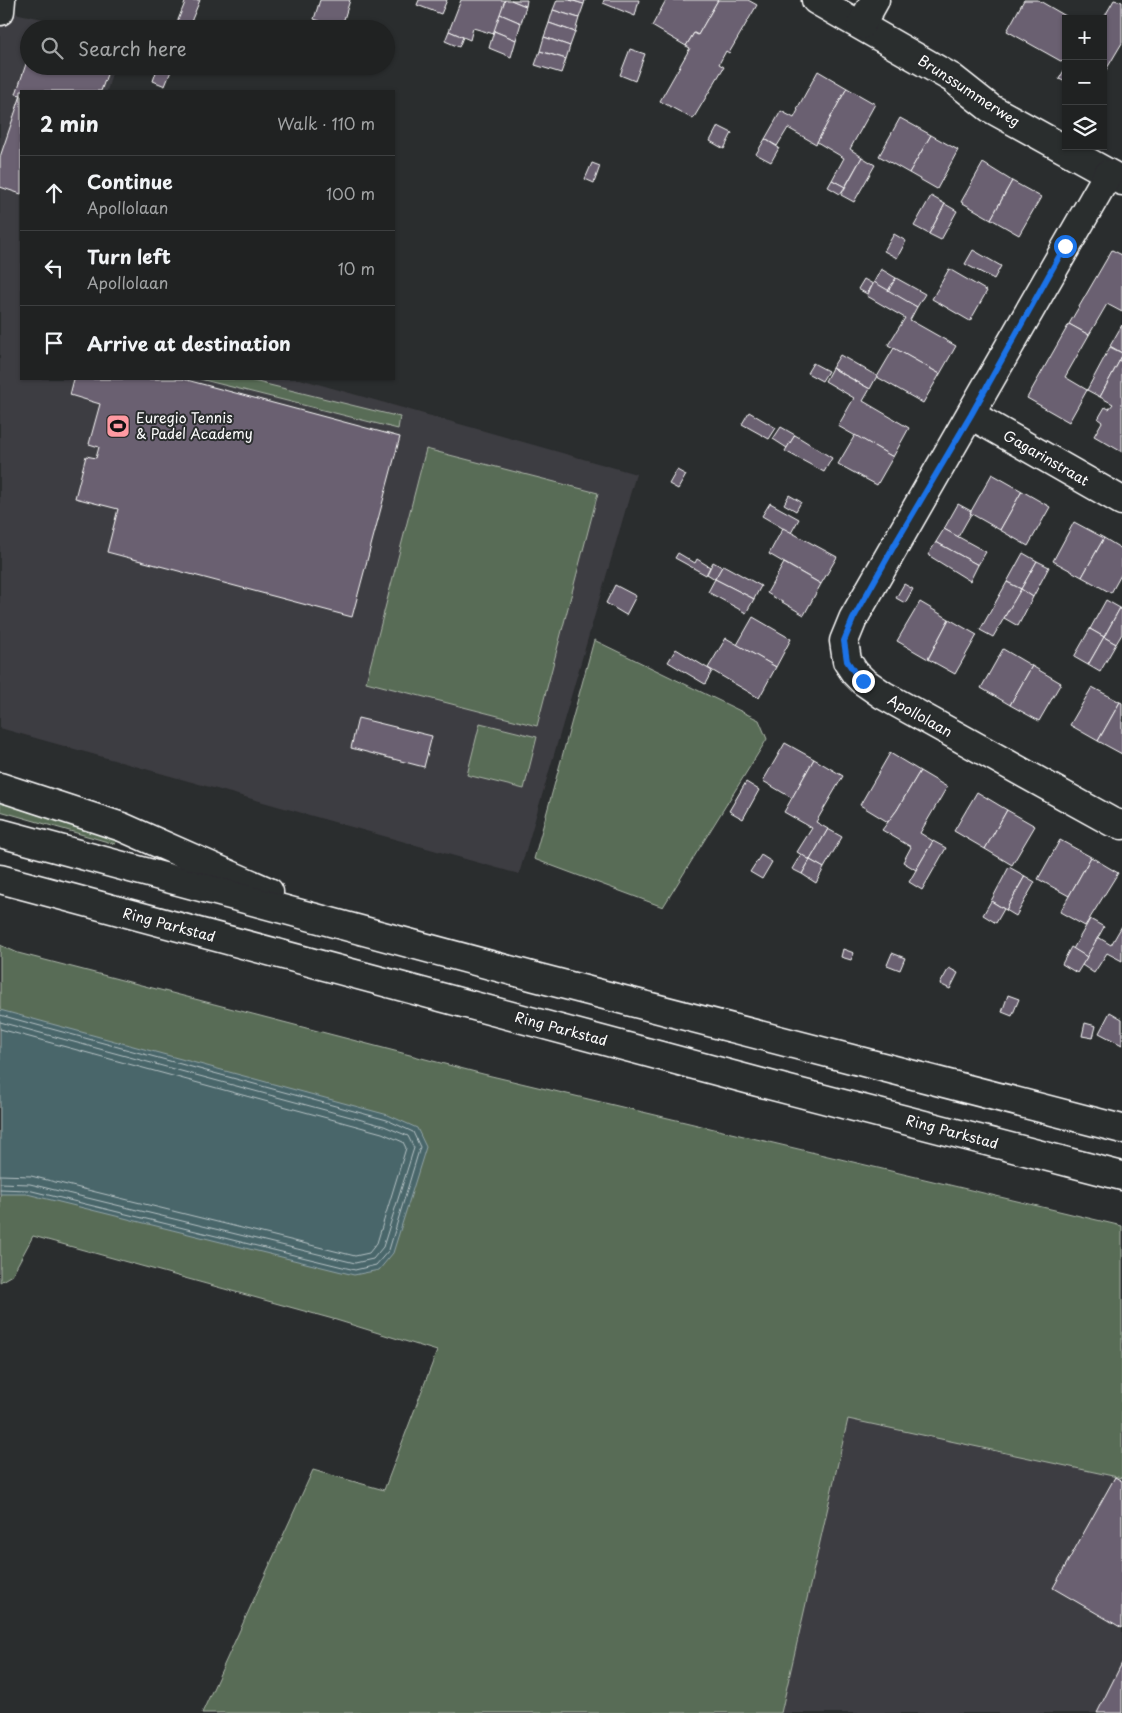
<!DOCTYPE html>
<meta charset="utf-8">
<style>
:root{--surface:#202222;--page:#282a2a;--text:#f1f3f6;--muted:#a2a4a5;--line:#3d3f40}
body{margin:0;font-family:"Playpen Sans",sans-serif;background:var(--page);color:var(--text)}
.controls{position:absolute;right:15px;top:15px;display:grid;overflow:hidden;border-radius:0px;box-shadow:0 1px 4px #0004}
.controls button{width:45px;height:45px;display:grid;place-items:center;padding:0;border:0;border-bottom:1px solid var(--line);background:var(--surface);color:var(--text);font:25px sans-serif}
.stop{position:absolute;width:15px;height:15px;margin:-11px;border:4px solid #1a73e8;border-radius:50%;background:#fff}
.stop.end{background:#1a73e8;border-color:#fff;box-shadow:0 1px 5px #0008}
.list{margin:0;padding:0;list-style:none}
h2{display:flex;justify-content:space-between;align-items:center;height:65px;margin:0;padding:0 20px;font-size:21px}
h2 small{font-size:16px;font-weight:400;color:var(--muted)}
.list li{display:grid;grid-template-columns:32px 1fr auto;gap:15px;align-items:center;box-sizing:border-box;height:75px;padding:0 20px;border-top:1px solid var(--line)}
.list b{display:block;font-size:19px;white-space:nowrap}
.list p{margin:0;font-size:16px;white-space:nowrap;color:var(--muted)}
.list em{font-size:16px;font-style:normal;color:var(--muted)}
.icon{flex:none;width:28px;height:28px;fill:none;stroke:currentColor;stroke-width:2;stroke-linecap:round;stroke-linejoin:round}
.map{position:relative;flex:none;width:1122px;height:1713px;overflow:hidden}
.search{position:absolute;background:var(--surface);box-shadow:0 1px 4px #0004;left:20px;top:20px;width:375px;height:55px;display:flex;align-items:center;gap:12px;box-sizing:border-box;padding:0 18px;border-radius:28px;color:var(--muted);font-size:19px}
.panel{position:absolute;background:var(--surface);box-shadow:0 1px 4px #0004;left:20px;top:90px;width:375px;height:290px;border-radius:0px}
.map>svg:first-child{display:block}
.built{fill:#3e3d42}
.green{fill:#596c56;stroke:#acb6aa}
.water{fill:#48666b;stroke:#91a3a6}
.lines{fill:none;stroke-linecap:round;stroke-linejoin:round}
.shore{stroke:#b6c2c4;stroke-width:1}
.building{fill:#6b6171;stroke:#fff}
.street-casing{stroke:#fff;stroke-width:31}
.highway-casing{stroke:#fff;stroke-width:31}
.street{stroke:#2a2d2e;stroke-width:28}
.highway{stroke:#2a2d2e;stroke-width:28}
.route{stroke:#1a73e8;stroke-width:6}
.labels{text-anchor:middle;stroke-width:4;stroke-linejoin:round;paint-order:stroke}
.street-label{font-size:14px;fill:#fff;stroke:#2a2d2e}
.poi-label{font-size:14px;fill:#fff;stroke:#2a2d2e;text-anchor:start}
</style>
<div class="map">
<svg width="1122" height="1713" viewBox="0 0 1122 1713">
<rect width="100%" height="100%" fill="#2a2d2e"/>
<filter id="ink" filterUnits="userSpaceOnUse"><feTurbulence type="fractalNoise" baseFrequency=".02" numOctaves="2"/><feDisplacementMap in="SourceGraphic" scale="10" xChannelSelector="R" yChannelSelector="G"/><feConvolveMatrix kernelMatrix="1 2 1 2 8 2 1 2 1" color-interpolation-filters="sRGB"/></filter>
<g filter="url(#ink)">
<g class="built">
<path d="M0,10L90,29H29V66H114L107,91H21V379H300L636,474L519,874L0,728Z"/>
<path d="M507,1247L1122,1424V1713H207L385,1496Z"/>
</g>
<g class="green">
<path d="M200,379H245L400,417L398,429Z"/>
<path d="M426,449L598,493L537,726L366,682Z"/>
<path d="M594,640L759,720L767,739L663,907L534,859Z"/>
<path d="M480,723L537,737L524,789L467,775Z"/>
<path d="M0,801L117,839L115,844L0,811Z"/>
<path d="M0,945L18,953L483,1074L1122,1226V1478L848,1419L781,1713H202L313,1470L384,1490L437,1351L333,1319L33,1236L12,1275L0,1282Z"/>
</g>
<path class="water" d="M0,1010L388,1115L417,1128L426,1147L393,1253L379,1270L354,1275L27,1194H0Z"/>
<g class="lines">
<g class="shore">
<path d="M0,1015L387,1120L413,1132L420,1147L389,1250L376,1265L355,1270L28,1190L0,1189"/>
<path d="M0,1022L384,1126L408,1136L414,1148L383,1247L373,1259L355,1263L30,1184L0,1183"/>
<path d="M0,1029L382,1133L403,1142L406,1148L377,1243L369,1253L355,1256L31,1176L0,1175"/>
</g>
</g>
<g class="building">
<path d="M186,0H200L188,29L176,25Z"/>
<path d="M320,0H350L341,29H318L320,21L314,19Z"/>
<path d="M419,0H447L441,14L417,5Z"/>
<path d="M461,0H505L494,34L473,28L470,40L449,31Z"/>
<path d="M505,0H511L526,6L521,23L500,14Z"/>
<path d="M511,0H527L526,6Z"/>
<path d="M557,0H570L584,4L579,18L553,10Z"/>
<path d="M570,0H585L584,4Z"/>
<path d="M604,0H639L635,16L603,3Z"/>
<path d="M666,0H718L698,35L694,33L686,46L652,26Z"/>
<path d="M718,0H748L757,5L729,53L726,51L719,64L724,67L693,119L660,101L690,48L686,46L694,33L698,35Z"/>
<path d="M1024,0H1038L1071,19H1066V64L1007,31Z"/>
<path d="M1114,0L1122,2V43L1103,75V19Z"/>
<path d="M553,10L579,18L575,32L549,23Z"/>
<path d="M500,14L521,23L516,40L494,31Z"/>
<path d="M549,23L575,32L570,46L544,37Z"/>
<path d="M449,31L463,37L459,47L445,41Z"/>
<path d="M494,31L516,40L511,57L489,48Z"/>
<path d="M544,37L570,46L566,59L540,51Z"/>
<path d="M630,49L645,54L635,81L620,75Z"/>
<path d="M540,51L566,59L561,73L535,65Z"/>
<path d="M29,55V66H110L101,91H21V194L0,187V157L21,95L16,94Z"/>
<path d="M158,66H173L165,86L153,81Z"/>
<path d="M1066,67V82L1059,79Z"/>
<path d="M818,71L847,88L816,144L788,128L777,146L765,139L781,111L794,118L798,110L797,109Z"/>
<path d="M847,88L875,104L850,149L862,157L845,187L832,180L844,158L817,142Z"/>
<path d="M900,118L931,135L909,173L879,156Z"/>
<path d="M718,126L732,133L724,149L710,141Z"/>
<path d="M931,135L958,150L937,189L909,173Z"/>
<path d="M765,139L779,148L771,162L756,154Z"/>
<path d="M862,157L875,165L854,202L841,195Z"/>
<path d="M592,163L600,166L594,183L585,179Z"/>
<path d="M983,163L1012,181L991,219L961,202Z"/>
<path d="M832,180L845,187L840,194L828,187Z"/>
<path d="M1012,181L1041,197L1019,235L991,219Z"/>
<path d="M931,196L945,204L929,234L914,226Z"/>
<path d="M945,204L957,211L941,240L929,234Z"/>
<path d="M894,234L906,241L897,258L884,251Z"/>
<path d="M973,250L1001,266L994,279L965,264Z"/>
<path d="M1112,250L1122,255V312L1107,304L1089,335L1069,324Z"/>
<path d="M881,269L896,278L888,291L874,282Z"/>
<path d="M949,269L987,291L970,321L932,299Z"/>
<path d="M896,278L925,294L917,307L888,291Z"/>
<path d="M864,279L873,284L867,294L858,289Z"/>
<path d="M874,282L917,307L910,320L956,346L940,374L888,345L905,318L867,296Z"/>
<path d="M1069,324L1089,335L1065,377L1087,390L1069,422L1027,398Z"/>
<path d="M1122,325V353L1110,346Z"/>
<path d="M1110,347L1122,353V356L1100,397L1087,390Z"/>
<path d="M894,348L940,374L923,403L877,377Z"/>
<path d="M840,355L877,376L870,389L832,368Z"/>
<path d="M1122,356V452L1094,436L1102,422L1098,419L1105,407L1109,409L1113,404L1100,397Z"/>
<path d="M813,363L828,371L822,381L807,373Z"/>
<path d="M832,368L870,389L863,401L909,428L893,457L838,426L854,398L825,381Z"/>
<path d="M74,379H183L400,437L352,617L107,552L118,509L75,498L86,456L96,458L99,447L89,444L100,404L70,395Z"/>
<path d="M749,412L776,428L769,439L742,424Z"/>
<path d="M781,427L795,435L787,448L773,439Z"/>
<path d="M795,435L832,458L824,472L785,451Z"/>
<path d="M855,435L893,457L877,485L838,464Z"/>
<path d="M677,470L686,475L678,489L669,484Z"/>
<path d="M992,474L1022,491L1000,530L970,513Z"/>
<path d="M1022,491L1050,507L1028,546L1000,530Z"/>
<path d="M789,495L801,502L796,511L784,504Z"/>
<path d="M770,503L799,519L791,533L762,516Z"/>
<path d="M958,504L971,511L970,513L971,514L958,537L944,529Z"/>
<path d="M1074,522L1104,538L1082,577L1053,561Z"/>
<path d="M783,528L837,557L821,584L769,554Z"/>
<path d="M944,529L986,552L978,565L936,542Z"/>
<path d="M1104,538L1122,549V573L1111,593L1082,577Z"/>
<path d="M936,542L978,565L970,581L928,555Z"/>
<path d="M678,553L695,563L697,559L710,567L706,575L675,558Z"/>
<path d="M1023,553L1037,561L1021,589L1007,582Z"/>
<path d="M1037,561L1049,567L1033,597L1021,589Z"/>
<path d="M713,562L722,567L715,579L707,574Z"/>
<path d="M784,563L821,584L804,615L767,593Z"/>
<path d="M723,565L761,586L754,599L715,579Z"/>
<path d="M715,579L754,599L746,613L708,592Z"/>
<path d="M1007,582L1021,589L993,637L980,630Z"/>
<path d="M904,584L913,589L905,603L896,598Z"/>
<path d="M615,585L636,596L626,615L606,603Z"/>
<path d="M1021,589L1033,597L1018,626L1004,618Z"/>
<path d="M1106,600L1120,608L1104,637L1090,629Z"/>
<path d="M920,602L949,619L928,659L897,641Z"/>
<path d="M1120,608L1122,609V634L1116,644L1104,637Z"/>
<path d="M753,617L791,639L776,667L737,645Z"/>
<path d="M949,619L977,635L955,674L928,659Z"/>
<path d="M1090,629L1104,637L1088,665L1074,657Z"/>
<path d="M1104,637L1116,644L1100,672L1088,665Z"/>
<path d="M726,638L776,667L759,698L708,668Z"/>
<path d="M676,649L712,671L705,684L668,662Z"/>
<path d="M1003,649L1032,666L1010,705L981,688Z"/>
<path d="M1032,666L1061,683L1039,721L1010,705Z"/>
<path d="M1092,687L1120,702L1098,741L1070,725Z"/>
<path d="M1120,702L1122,703V754L1098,741Z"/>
<path d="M358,718L432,736L424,767L351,748Z"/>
<path d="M785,743L814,759L792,798L763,781Z"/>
<path d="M890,753L920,771L897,810L888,822L860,805Z"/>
<path d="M814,759L843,776L816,822L828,829L810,860L797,852L812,828L784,812Z"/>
<path d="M920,771L947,787L920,833L933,841L916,870L903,862L911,847L882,830L897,810Z"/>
<path d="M746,782L759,790L743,819L729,811Z"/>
<path d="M977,792L1007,810L985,849L954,831Z"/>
<path d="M1007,810L1035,826L1012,865L985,849Z"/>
<path d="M828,829L842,837L824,868L810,860Z"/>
<path d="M1060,840L1091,857L1069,896L1038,879Z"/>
<path d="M933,841L946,848L922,890L909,882Z"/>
<path d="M801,854L810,860L802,874L792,869Z"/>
<path d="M761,855L772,862L762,879L750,872Z"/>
<path d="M1091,857L1118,873L1085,926L1060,912Z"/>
<path d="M810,860L824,868L816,883L802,874Z"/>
<path d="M1009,867L1025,876L1006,910L991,901Z"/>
<path d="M1025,876L1035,882L1016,916L1006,910Z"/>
<path d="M991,901L1004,909L996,923L983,915Z"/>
<path d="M1090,919L1104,927L1087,957L1073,949Z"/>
<path d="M1122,926V961L1107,953L1094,973L1082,965L1098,937L1111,945Z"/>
<path d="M1071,947L1087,957L1077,973L1062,964Z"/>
<path d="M843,949L854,953L851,960L841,957Z"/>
<path d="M892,953L905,958L900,970L887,965Z"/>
<path d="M949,968L958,973L950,989L940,984Z"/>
<path d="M1008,995L1019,999L1012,1016L1002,1012Z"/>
<path d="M1110,1012L1122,1019V1045L1099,1033Z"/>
<path d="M1085,1023L1096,1026L1093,1038L1082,1036Z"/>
<path d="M1115,1477L1122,1481V1628L1053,1588Z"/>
<path d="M1122,1663V1713H1097Z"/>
</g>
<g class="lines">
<g class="street-casing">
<g id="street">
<path d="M816,0L952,78L990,108L1122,181"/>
<path d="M0,11L1,0"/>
<path d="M861,25L875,0"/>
<path d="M1108,174L853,619L844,641L847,661L855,673L863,681L883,695L1112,822L1122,825"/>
<path d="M971,415L1122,501"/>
</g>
</g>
<g class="highway-casing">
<g id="highway">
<path d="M0,787L122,827L269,892"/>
<path d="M0,833L535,977L1122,1129"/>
<path d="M0,879L758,1082L1122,1176"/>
</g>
</g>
<use href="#street" class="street"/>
<use href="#highway" class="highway"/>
</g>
</g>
<g class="lines" filter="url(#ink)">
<path class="route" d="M863,681L855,673L847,661L844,641L853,619L895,544L971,415L1065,246"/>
</g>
<defs>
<g id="stadium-square" transform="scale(1.25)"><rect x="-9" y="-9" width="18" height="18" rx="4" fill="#ff9aa2" stroke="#2a2d2e"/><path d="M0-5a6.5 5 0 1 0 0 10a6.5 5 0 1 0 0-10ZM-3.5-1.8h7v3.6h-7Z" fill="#111"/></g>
</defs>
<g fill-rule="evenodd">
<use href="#stadium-square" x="118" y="426"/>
</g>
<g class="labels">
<g class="street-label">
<text transform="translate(969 91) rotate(33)" y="5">Brunssummerweg</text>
<text transform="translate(1046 458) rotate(30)" y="5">Gagarinstraat</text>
<text transform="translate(920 716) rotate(29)" y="5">Apollolaan</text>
<text transform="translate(169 925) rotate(15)" y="5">Ring Parkstad</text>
<text transform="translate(561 1029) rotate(15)" y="5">Ring Parkstad</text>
<text transform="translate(952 1132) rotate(15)" y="5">Ring Parkstad</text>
</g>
<g class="poi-label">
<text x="136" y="423">Euregio Tennis<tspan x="136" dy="16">&amp; Padel Academy</tspan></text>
</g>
</g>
</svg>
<div class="controls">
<button>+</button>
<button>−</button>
<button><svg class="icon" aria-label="layers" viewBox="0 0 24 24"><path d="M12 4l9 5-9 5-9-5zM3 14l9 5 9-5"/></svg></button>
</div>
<div class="stop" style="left:1065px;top:246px"></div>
<div class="stop end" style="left:863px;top:681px"></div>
<div class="search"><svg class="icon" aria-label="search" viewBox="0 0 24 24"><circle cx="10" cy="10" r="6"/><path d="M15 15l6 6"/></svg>Search here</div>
<section class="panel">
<h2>2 min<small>Walk · 110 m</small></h2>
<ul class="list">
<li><svg class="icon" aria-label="ahead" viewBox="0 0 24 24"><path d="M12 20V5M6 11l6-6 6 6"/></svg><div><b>Continue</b><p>Apollolaan</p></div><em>100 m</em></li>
<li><svg class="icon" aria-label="left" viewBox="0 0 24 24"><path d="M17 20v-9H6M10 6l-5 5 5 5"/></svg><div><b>Turn left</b><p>Apollolaan</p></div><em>10 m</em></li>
<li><svg class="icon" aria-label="arrive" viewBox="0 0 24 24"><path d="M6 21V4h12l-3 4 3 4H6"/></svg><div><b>Arrive at destination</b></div></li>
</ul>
</section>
</div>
